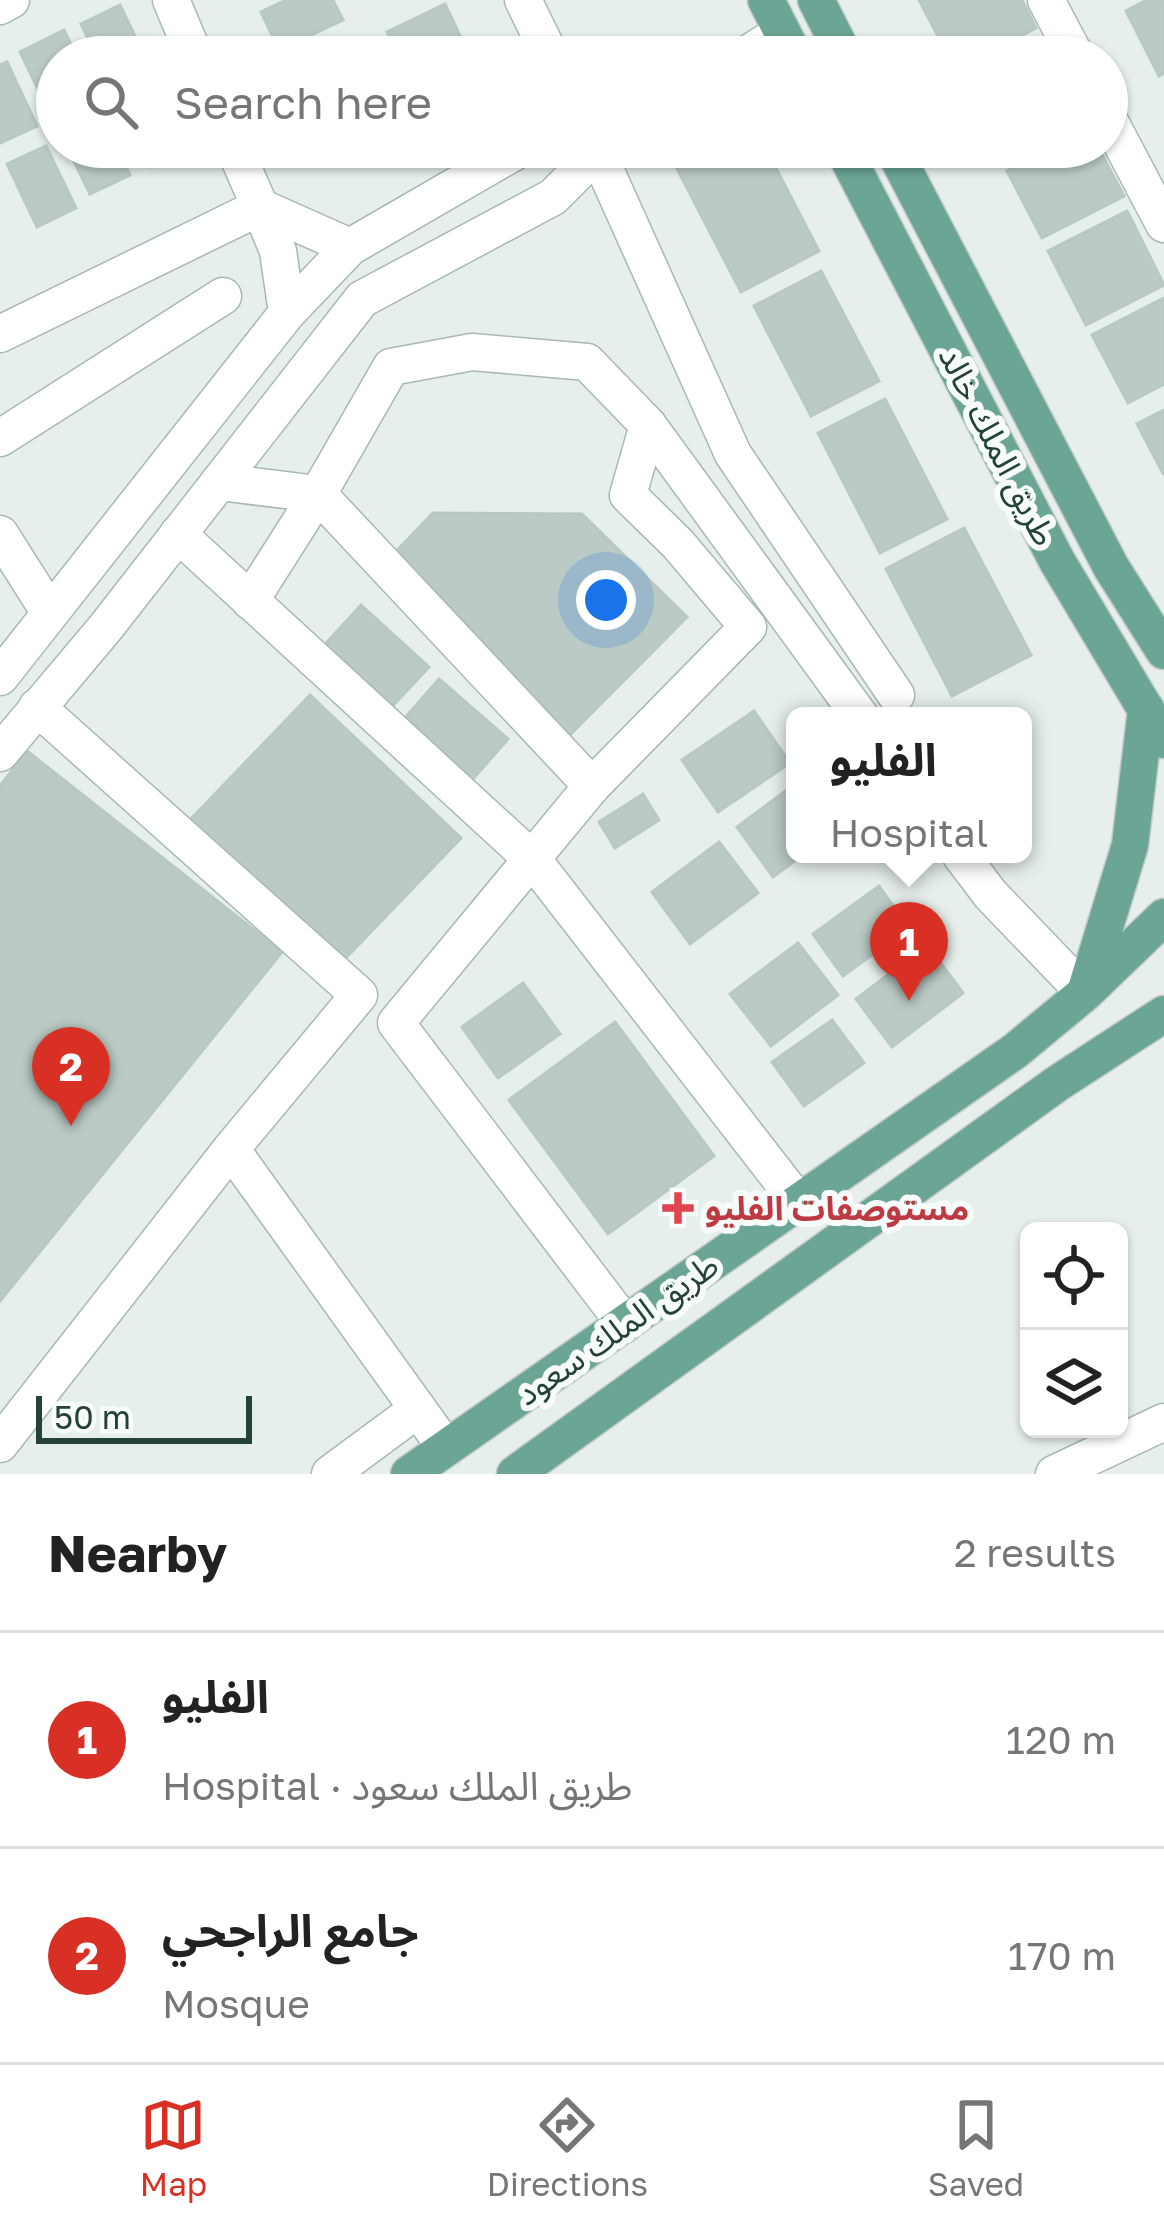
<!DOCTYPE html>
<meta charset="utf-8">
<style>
:root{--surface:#fff;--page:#f2f2f2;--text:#222;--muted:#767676;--line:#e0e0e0;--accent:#d93025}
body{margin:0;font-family:"Golos Text","Noto Sans Arabic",sans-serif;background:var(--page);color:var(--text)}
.controls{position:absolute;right:36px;bottom:36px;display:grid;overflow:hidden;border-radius:18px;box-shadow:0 3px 9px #0004}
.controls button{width:108px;height:108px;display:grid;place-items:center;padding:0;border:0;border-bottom:3px solid var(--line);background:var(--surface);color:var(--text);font:60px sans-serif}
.scale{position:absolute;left:36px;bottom:30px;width:216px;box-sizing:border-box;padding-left:12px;border:6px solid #24423a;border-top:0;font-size:33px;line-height:42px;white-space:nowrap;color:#24423a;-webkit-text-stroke:9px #f7fbf9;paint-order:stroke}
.you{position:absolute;left:606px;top:600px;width:42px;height:42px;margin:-30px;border:9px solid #fff;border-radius:50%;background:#1a73e8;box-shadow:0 0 0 18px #1a73e833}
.badge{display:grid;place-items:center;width:78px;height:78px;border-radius:50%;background:var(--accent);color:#fff;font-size:39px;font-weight:700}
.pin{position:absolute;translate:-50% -99px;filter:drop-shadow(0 3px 6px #0008)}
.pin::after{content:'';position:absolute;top:63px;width:42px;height:36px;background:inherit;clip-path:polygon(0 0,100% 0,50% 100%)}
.popup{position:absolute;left:786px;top:707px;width:246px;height:156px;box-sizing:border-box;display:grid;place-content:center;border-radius:18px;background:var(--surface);filter:drop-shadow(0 3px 9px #0005);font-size:39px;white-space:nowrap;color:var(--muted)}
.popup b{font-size:45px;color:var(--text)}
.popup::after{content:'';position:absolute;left:50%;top:100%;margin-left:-24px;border:24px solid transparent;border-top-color:var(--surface)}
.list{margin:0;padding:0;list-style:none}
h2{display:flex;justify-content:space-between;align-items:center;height:156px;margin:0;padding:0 48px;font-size:51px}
h2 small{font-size:39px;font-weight:400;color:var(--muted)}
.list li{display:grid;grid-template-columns:78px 1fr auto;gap:36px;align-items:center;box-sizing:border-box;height:216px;padding:0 48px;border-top:3px solid var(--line)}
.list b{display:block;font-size:45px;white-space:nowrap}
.list p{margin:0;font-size:39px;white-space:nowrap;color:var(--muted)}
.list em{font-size:39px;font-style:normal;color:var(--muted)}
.icon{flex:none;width:66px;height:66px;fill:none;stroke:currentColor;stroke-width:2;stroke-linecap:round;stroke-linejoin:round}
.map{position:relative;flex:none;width:1164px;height:1474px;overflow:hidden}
.search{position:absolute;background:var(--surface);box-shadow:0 3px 9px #0004;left:36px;right:36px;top:36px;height:132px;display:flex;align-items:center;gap:30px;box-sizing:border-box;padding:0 42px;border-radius:66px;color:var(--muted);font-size:45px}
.sheet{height:588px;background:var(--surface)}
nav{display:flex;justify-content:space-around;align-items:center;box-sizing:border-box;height:168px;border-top:3px solid var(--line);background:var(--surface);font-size:33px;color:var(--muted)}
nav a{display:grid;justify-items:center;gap:6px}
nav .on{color:var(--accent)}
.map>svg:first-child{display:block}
.building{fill:#bbcac4;stroke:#b8c9c2;stroke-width:3}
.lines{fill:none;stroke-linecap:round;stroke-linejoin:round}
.minor-casing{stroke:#a8b8b2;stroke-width:39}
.major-casing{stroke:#c2cac8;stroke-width:39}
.minor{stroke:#fff;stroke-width:36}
.major{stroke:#6aa596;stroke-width:36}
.health-dot{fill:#e0444e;stroke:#f7fbf9;stroke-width:4.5}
.labels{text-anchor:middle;stroke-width:12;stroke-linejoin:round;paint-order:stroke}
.street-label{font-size:33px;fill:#24423a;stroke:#f7fbf9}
.health-label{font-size:33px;font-weight:bold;fill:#be3a42;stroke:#f7fbf9;text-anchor:start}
</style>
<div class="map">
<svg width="1164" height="1474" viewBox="0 0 1164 1474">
<rect width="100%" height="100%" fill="#e6efeb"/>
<g class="building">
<path d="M286,0H333L343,20L279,50L261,12Z"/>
<path d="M919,0H1022L1036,28L980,57H949Z"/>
<path d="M1147,0H1164V73L1159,76L1126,11Z"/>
<path d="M445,4L470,57H399L387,32Z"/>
<path d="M120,5L145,57H97L81,24Z"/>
<path d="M64,30L77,57H57V114L51,116L20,52Z"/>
<path d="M7,62L37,126L0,143V65Z"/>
<path d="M46,146L76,208L37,227L7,164Z"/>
<path d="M67,147H117L130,175L90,194Z"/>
<path d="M142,147H191L192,148L152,167Z"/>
<path d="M715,147H765L819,251L741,292L676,167Z"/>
<path d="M1053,147H1098L1124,196L1042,238L1007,171Z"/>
<path d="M1127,211L1164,285L1086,325L1048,251Z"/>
<path d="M821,271L879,381L811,416L754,306Z"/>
<path d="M1164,298V384L1128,403L1092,335Z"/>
<path d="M885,399L947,519L880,553L818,433Z"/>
<path d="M1164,410V475L1137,424Z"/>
<path d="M433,513L582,514L687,617L566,739L385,563Z"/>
<path d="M964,528L1031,655L952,696L886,569Z"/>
<path d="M361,605L429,667L386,713L319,651Z"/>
<path d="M439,679L508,739L465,788L396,728Z"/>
<path d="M310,695L461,838L342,962L191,819Z"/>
<path d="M754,711L790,763L718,812L682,760Z"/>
<path d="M27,751L282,952L0,1301V786Z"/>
<path d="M795,784V854H804L773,877L737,827Z"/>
<path d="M643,794L659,820L615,848L599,822Z"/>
<path d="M719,842L758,893L690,944L652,892Z"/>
<path d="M879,886L909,928L843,976L813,934Z"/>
<path d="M798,943L838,995L771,1046L730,994Z"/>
<path d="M927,945L963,993L892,1047L856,999Z"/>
<path d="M523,983L560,1034L498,1078L462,1027Z"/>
<path d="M832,1020L864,1063L804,1106L772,1062Z"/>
<path d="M615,1022L714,1156L608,1234L509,1100Z"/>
</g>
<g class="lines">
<g class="minor-casing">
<g id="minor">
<path d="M171,0L195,57"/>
<path d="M523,0L551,57"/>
<path d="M1046,0L1076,57"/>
<path d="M0,6L11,0"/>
<path d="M743,57L782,32"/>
<path d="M1107,116L1164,224"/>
<path d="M551,147L597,151"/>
<path d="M595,147L733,454L896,695"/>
<path d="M260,207L278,251L287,313"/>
<path d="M260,207L350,247"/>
<path d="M0,334L260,207L234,147"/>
<path d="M0,438L223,296"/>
<path d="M219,482L318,494L592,786"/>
<path d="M0,534L50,613"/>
<path d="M178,534L533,860L799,1203"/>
<path d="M250,601L318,494L391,367L472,352L587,362L648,425L860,716"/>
<path d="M0,677L287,313L350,247L523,147"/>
<path d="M0,753L106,627L362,299L553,197L603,147"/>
<path d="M960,854L990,894L1085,993"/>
<path d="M231,1149L446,1448"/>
<path d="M625,1324L396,1023L592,786L748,627L678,544L628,495L648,425"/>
<path d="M0,1444L231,1149L359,995L37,707"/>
<path d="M330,1474L418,1409"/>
<path d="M1054,1474L1164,1422"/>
</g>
</g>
<g class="major-casing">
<g id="major">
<path d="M766,0L795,57"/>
<path d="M816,0L845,57"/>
<path d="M842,147L1057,561L1164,740"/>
<path d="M892,147L1111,567L1164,651"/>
<path d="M1087,986L1130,845L1146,709"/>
<path d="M409,1474L1015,1051L1085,993L1164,917"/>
<path d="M515,1474L1058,1083L1164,1014"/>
</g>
</g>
<use href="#minor" class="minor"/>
<use href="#major" class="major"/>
</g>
<path class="health-dot" d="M672 1190h12v12h12v12h-12v12h-12v-12h-12v-12h12z"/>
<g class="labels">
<g class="street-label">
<text transform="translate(998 446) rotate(63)" y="12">طريق الملك خالد</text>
<text transform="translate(617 1329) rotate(-35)" y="12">طريق الملك سعود</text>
</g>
<g class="health-label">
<text x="705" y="1220">مستوصفات الفليو</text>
</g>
</g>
</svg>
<div class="controls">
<button><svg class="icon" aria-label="locate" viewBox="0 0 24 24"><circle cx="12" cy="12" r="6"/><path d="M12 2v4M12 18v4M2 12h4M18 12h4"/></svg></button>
<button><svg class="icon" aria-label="layers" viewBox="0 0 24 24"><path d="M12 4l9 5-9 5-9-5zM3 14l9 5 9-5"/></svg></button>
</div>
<div class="scale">50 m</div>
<div class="you"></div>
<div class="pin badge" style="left:909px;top:1001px">1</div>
<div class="popup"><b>الفليو</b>Hospital</div>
<div class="pin badge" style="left:71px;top:1126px">2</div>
<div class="search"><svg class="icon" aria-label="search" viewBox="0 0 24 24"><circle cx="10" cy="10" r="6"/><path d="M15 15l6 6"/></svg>Search here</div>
</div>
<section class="sheet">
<h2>Nearby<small>2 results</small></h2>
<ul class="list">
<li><span class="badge">1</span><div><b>الفليو</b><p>Hospital · طريق الملك سعود</p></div><em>120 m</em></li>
<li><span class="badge">2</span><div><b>جامع الراجحي</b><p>Mosque</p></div><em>170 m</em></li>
</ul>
</section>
<nav>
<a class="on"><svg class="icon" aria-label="map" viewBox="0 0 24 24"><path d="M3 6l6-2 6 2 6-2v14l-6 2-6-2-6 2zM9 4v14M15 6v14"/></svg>Map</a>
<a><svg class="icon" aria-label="directions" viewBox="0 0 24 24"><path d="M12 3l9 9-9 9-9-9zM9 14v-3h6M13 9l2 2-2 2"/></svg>Directions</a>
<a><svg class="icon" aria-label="saved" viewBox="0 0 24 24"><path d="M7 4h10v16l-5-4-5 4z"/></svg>Saved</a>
</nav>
